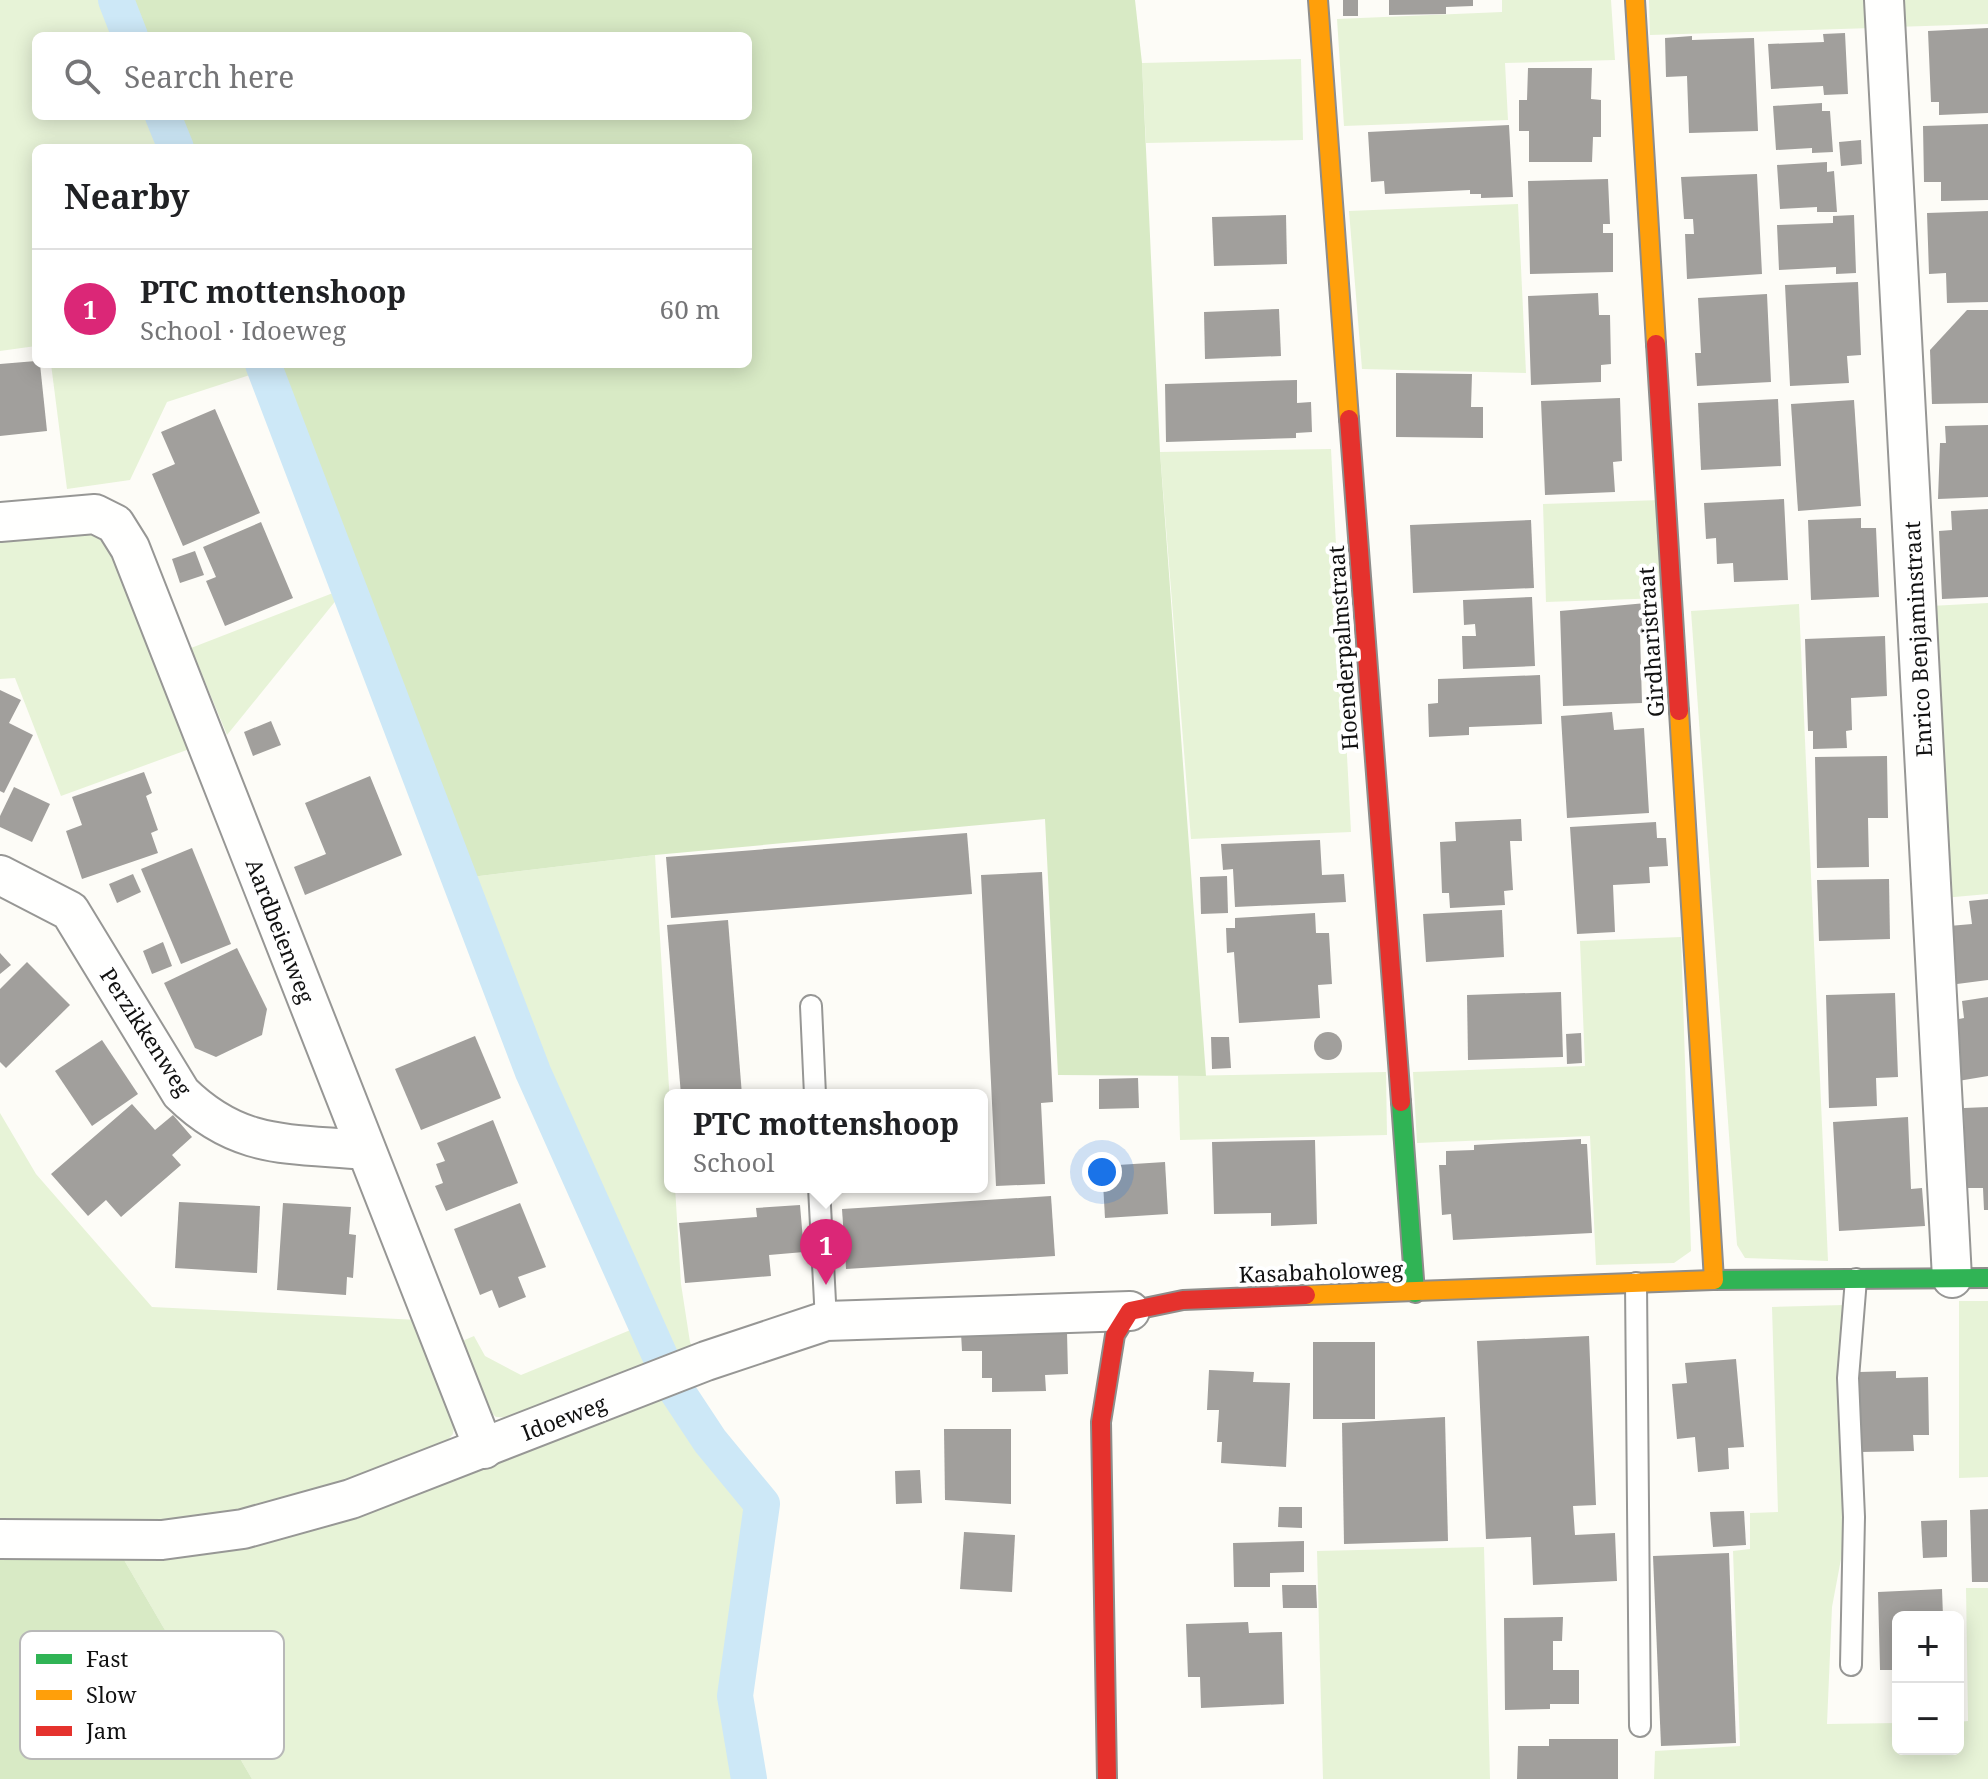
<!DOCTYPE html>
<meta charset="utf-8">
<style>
:root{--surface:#fff;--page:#f2f2f2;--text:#202124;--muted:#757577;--line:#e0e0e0;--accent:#db2777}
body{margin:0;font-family:"Noto Serif",serif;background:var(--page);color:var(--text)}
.controls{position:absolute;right:24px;bottom:24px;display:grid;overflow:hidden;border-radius:12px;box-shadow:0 4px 20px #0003}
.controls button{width:72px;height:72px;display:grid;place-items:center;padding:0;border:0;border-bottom:2px solid var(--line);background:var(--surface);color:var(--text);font:40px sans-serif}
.you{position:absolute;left:1102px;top:1172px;width:28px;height:28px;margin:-20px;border:6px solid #fff;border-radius:50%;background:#1a73e8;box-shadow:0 0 0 12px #1a73e833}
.badge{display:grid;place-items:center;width:52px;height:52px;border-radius:50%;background:var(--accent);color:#fff;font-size:26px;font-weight:700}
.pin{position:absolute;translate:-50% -66px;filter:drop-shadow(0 2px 4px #0008)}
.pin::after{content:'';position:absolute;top:42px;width:28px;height:24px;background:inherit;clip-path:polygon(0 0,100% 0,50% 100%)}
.popup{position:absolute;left:664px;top:1089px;width:324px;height:104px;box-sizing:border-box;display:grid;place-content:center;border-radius:12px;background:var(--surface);filter:drop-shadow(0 2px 6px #0005);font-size:26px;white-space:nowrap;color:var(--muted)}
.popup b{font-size:30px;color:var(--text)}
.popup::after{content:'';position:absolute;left:50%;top:100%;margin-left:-16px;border:16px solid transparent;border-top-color:var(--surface)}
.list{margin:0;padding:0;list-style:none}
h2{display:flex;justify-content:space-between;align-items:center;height:104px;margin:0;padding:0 32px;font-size:34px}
h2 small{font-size:26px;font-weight:400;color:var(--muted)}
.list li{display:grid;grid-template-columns:52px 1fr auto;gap:24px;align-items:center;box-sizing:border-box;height:120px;padding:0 32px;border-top:2px solid var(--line)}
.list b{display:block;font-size:30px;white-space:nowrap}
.list p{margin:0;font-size:26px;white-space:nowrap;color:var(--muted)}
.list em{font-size:26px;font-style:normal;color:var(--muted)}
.icon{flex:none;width:44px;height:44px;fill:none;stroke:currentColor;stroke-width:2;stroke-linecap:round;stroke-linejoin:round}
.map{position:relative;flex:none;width:1988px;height:1779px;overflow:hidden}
.search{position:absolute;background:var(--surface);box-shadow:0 4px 20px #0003;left:32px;top:32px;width:720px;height:88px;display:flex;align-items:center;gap:20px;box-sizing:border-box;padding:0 28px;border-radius:12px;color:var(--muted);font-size:30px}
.panel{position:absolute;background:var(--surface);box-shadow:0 4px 20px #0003;left:32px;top:144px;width:720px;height:224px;border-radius:12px}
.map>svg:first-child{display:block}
.green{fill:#e7f3d7}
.forest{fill:#d8eac5}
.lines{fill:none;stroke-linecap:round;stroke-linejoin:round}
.canal{stroke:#cde8f7;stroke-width:36}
.building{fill:#a19f9c}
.lane-casing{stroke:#979795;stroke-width:24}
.street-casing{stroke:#979795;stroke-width:42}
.fast-casing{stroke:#8e8d8b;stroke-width:22}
.slow-casing{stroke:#8e8d8b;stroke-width:22}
.jam-casing{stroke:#8e8d8b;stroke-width:22}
.lane{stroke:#fffffe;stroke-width:20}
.street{stroke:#fffffe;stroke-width:38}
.fast{stroke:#30b455;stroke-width:18}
.slow{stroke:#ff9f0a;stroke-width:18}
.jam{stroke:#e5322d;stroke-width:18}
.labels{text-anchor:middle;stroke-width:8;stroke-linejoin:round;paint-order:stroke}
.street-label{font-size:22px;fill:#111;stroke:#fff}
.key{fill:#fff;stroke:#b8b8b8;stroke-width:2}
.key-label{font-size:22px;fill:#111}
</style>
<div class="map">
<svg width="1988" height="1779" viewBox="0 0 1988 1779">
<rect width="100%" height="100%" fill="#fdfcf7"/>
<g class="green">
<path d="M0,0H116L130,36H36V116H163L176,148H36V346L0,351Z"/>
<path d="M1502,0H1611L1615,60L1505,63L1508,120L1344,126L1337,19L1502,12Z"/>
<path d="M1649,0H1871L1872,28L1650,35Z"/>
<path d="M1893,0H1988V24L1894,27Z"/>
<path d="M1301,59L1303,140L1146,143L1142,63Z"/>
<path d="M1518,204L1526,373L1362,369L1349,211Z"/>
<path d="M51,364H263L265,370L167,402L130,480L67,489Z"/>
<path d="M1331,449L1351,832L1191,839L1160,452Z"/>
<path d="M1661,500L1664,598L1546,602L1543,504Z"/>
<path d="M103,529L195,747L61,796L15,678L0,679V530Z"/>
<path d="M346,588L227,735L191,648Z"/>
<path d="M1988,603V894L1943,898L1930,606Z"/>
<path d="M1799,604L1828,1261L1745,1258L1737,1245L1691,611Z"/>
<path d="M655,855L670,1104V1187H675L681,1284L690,1342L694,1351L517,1418L496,1417L476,1399L460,1342L474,1336L485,1356L521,1375L645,1324L534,1072L463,878Z"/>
<path d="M1681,937L1691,1251L1674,1263L1596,1265L1590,1136L1417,1143L1413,1072L1585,1066L1580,941Z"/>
<path d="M1386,1072L1387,1135L1180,1140L1178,1076Z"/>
<path d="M0,1113L36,1174L152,1307L419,1320L456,1414L453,1434L435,1454L283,1506L202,1524H0Z"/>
<path d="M1959,1301H1988V1477L1959,1478Z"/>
<path d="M1844,1305L1847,1527L1832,1607L1827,1724L1898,1723V1749H1958V1722L1968,1721L1966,1588H1988V1779H1654L1655,1751L1740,1746L1733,1551L1750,1549V1513L1778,1512L1772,1307Z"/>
<path d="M673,1385L762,1504L735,1696L749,1779H252L120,1553Z"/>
<path d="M1484,1547L1490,1779H1323L1317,1551Z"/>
</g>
<g class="forest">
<path d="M116,0H1135L1142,63L1160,452L1206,1076L1058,1075L1045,819L655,855L463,878L346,588L263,364H748V148H176L163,116H748V36H130Z"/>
<path d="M0,1551L120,1553L252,1779H0Z"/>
</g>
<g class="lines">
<g class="canal">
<path d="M116,0L130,36"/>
<path d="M163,116L176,148"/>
<path d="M263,364L533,1072L673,1385L710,1441L762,1504L735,1696L749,1779"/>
</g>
</g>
<g class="building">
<rect x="1343" y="0" width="15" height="16"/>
<path d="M1389,0H1473V6L1446,7V14L1389,15Z"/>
<path d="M1988,28V113L1939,115V102H1931L1928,31Z"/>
<path d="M1845,33L1848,94L1824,95L1823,86L1771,89L1768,44L1824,42L1823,34Z"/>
<path d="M1692,36V40L1754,38L1758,131L1689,133L1687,76L1666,77L1665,38Z"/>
<path d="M1528,68H1592L1591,99L1601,100V137H1593L1592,162H1529V131H1519V100H1527Z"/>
<path d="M1822,103V111H1830L1833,152L1812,153V148L1776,150L1773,106Z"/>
<path d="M1988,124V200L1941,201V182H1924L1923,126Z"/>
<path d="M1509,125L1513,197L1481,198V194H1470V190L1385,194L1384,181L1371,182L1368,132Z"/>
<path d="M1861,140L1862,164L1841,166L1839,142Z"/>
<path d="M1827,162V172L1834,171L1837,212H1817V207L1780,209L1777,165Z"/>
<path d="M1757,174L1762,274L1687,279L1685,234H1694L1693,219H1684L1681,177Z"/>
<path d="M1608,179L1610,224H1603V233H1613V272L1530,274L1528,181Z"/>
<path d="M1988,211V302L1947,303L1946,273L1929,274L1927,213Z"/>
<path d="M1286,215L1287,264L1214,266L1212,217Z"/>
<path d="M1854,215L1856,273L1836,274V267L1779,270L1777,225L1833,223V216Z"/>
<path d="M1858,282L1861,355L1847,356L1849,383L1790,386L1785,285Z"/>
<path d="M1598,293L1599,315H1610L1611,364L1601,365V382L1531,385L1528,296Z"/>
<path d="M1767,294L1771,382L1697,386L1695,353H1701L1698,298Z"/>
<path d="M1279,309L1281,356L1205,359L1204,312Z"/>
<path d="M1967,310H1988V403L1932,404L1930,350Z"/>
<path d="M36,361L40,364L47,431L0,436V364Z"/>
<path d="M1396,373L1472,374L1471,407H1483V438L1396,437Z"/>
<path d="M1297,380V403L1311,402L1312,432L1296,433V438L1166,442L1165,384Z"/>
<path d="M1620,398L1622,461L1613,462L1615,492L1545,495L1541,401Z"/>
<path d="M1778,399L1781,466L1701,470L1698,403Z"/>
<path d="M1854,400L1861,506L1798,511L1791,404Z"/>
<path d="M215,409L260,513L183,546L152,474L175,464L161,432Z"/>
<path d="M1988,425V497L1938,499L1940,443H1946L1945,426Z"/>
<path d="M1784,499L1788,580L1734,582L1733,563L1717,564L1716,538L1706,539L1704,503Z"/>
<path d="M1988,509V597L1942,599L1939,531L1952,530L1951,511Z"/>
<path d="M1861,518V528H1876L1879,597L1811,600L1808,520Z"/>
<path d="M1531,520L1534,588L1413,593L1410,525Z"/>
<path d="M261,522L293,598L225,626L206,581L216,577L203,547Z"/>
<path d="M195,551L204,575L180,583L172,559Z"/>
<path d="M1532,597L1535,666L1463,669L1462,636H1476L1475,624L1464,625L1463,600Z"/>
<path d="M1646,603V609H1654V633L1640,634L1642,703L1563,706L1560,611Z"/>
<path d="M1885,636L1887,696L1851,698L1852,730L1846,731L1847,748L1813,749V731H1808L1805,639Z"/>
<path d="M1540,675L1542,724L1469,727V735L1429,737L1428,704L1438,703V679Z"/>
<path d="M0,690L21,700L9,723L33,735L4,793L0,791Z"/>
<path d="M1612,712L1614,730L1644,728L1649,813L1567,818L1561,716Z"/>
<path d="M271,721L281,745L253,756L244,732Z"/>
<path d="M1887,756L1888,818H1868L1869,867L1817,868L1815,757Z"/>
<path d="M144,772L152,793L146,796L158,830L151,833L158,853L82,879L66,831L82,825L72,797Z"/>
<path d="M370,776L402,855L305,895L294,867L326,854L305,803Z"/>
<path d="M14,787L50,804L32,842L0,827V816Z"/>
<path d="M1521,819L1522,841H1510L1513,890L1504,891L1505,905L1450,908L1449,893H1442L1440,842L1456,841L1455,822Z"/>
<path d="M1656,822L1657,838H1666L1668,866L1649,867L1650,883L1613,885L1615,932L1577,934L1570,827Z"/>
<path d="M967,833L972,894L671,918L666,857Z"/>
<path d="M1320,840L1322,875L1344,874L1346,902L1235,907L1233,869L1223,870L1221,844Z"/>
<path d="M192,848L231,944L181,964L141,869Z"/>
<path d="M1042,872L1053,1102L1041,1103L1045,1184L996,1186L981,875Z"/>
<path d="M133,874L141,892L117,903L109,884Z"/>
<path d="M1227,876L1228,913L1201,914L1200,877Z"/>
<path d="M1889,879L1890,939L1819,941L1817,880Z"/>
<path d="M1988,899V980L1957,984L1949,926L1972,924L1969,901Z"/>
<path d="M1502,910L1504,957L1426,962L1423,914Z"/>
<path d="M1315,913L1316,933H1329L1332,984L1318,985L1320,1018L1239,1023L1234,952L1227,953L1226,928H1235V918Z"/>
<path d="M728,920L742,1095H681L667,925Z"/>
<path d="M163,942L172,966L152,974L143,951Z"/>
<path d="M237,948L267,1009L262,1035L216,1057L195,1048L164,983Z"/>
<path d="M0,953L11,965L0,974Z"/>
<path d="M27,962L70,1005L6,1068L0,1062V989Z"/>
<path d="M1561,992L1563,1057L1468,1060L1467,995Z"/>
<path d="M1895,993L1898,1077L1876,1078L1877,1106L1829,1108L1826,995Z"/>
<path d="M1988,997V1076L1958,1081L1949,1021L1964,1018L1962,1001Z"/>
<circle cx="1328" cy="1046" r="14"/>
<path d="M1581,1033L1582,1063L1567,1064L1566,1034Z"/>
<path d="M475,1036L501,1098L421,1130L395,1069Z"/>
<path d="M1211,1037H1229L1231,1068L1212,1069Z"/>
<path d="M102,1040L138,1094L92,1126L55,1071Z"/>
<path d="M1138,1078L1139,1108L1099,1109V1079Z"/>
<path d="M132,1104L155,1130L173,1115L192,1137L172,1155L181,1165L121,1217L106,1200L88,1216L51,1174Z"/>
<path d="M1988,1107V1210H1984L1983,1188H1965L1964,1108Z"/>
<path d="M1908,1117L1911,1189L1922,1188L1925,1226L1839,1231L1833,1122Z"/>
<path d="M493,1120L518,1183L446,1211L435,1186L443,1183L436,1164L445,1161L437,1143Z"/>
<path d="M1581,1139V1144H1587L1592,1233L1453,1240L1451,1214L1442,1215L1439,1165H1446V1151L1474,1150V1145Z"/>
<path d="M1315,1140L1317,1224L1271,1226V1213L1214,1214L1212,1142Z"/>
<path d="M1165,1162L1168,1214L1105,1218L1102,1166Z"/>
<path d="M688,1187H735V1189L688,1193Z"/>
<path d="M1051,1196L1055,1256L846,1269L842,1209Z"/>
<path d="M179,1202L260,1206L257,1273L175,1268Z"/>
<path d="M283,1203L351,1207L349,1234L356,1235L353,1278L347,1277L346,1295L277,1290Z"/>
<path d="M520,1203L546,1267L518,1277L526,1297L499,1308L492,1290L480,1295L454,1229Z"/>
<path d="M800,1205L804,1252L769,1255L771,1276L685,1283L679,1223L757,1217L756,1208Z"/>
<path d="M1067,1332L1068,1374L1045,1375L1046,1391L992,1392V1378H982V1351H962L961,1333Z"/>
<path d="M1589,1336L1596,1505L1573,1506L1575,1535L1615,1533L1617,1581L1533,1585L1531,1537L1486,1539L1477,1341Z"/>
<rect x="1313" y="1342" width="62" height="77"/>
<path d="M1736,1359L1744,1447L1728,1448L1729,1469L1698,1472L1695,1437L1677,1439L1672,1384L1687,1383L1685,1363Z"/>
<path d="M1209,1370L1254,1372L1253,1382L1290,1383L1286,1467L1221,1463L1222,1442H1217L1219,1410H1207Z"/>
<path d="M1896,1371V1378L1928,1377L1929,1435H1913L1914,1451L1860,1452L1859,1372Z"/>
<path d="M1445,1417L1448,1541L1344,1544L1342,1423Z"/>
<path d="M944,1429H1011V1504L945,1500Z"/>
<path d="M920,1470L922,1503L896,1504L895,1471Z"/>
<path d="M1279,1507H1302V1528L1278,1527Z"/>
<path d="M1988,1509V1582H1972L1970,1510Z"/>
<path d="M1744,1511L1746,1545L1713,1547L1710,1512Z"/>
<path d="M1947,1520V1557L1923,1558L1921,1521Z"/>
<path d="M964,1532L1015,1535L1012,1592L960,1589Z"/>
<path d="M1304,1541V1572L1270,1573V1587H1234L1233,1543Z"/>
<path d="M1729,1553L1736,1743L1661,1746L1653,1556Z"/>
<path d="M1282,1585H1316L1317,1608H1283Z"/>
<path d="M1942,1589L1943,1617H1898V1670H1880L1878,1592Z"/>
<path d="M1563,1617L1562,1641H1553V1670H1579V1704H1550V1709L1505,1710L1504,1618Z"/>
<path d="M1248,1622L1249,1633L1282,1632L1284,1704L1201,1708L1200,1677H1188L1186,1624Z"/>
<path d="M1549,1739H1618V1779H1517L1518,1746H1549Z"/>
</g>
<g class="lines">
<g class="lane-casing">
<g id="lane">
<path d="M811,1006L815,1095"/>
<path d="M819,1187L826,1321"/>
<path d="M1636,1283L1640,1726"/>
<path d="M1851,1665L1854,1517L1848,1378L1856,1279"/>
</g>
</g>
<g class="street-casing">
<g id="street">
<path d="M1884,0L1952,1278"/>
<path d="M0,522L95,514L115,524L130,548L484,1449"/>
<path d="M0,875L70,911L181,1093C239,1150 289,1143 365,1150"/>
<path d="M0,1539L162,1540L243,1529L351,1499L706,1361L826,1321L1130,1311"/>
</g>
</g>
<g class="fast-casing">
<g id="fast">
<path d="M1401,1102L1415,1293"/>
<path d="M1713,1280L1988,1278"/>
</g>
</g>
<g class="slow-casing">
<g id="slow">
<path d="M1318,0L1349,419"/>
<path d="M1635,0L1656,344"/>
<path d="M1679,711L1714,1280"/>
<path d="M1306,1295L1713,1280"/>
</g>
</g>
<g class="jam-casing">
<g id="jam">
<path d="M1656,344L1679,711"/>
<path d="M1349,419L1401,1102"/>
<path d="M1107,1779L1101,1422L1115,1335L1130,1311L1183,1300L1306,1295"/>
</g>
</g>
<use href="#lane" class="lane"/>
<use href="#street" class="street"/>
<use href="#fast" class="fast"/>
<use href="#slow" class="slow"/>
<use href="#jam" class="jam"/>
</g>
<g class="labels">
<g class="street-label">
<text transform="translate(1918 639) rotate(-93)" y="8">Enrico Benjaminstraat</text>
<text transform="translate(1651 642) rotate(-94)" y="8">Girdharistraat</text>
<text transform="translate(1343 648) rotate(-94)" y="8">Hoenderpalmstraat</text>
<text transform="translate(280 931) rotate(69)" y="8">Aardbeienweg</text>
<text transform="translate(146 1032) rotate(57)" y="8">Perzikkenweg</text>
<text transform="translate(1321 1272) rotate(-2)" y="8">Kasabaholoweg</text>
<text transform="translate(564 1418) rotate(-21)" y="8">Idoeweg</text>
</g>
</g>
<rect x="20" y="1631" width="264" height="128" rx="12" class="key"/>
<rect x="36" y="1654" width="36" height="10" fill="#30b455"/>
<rect x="36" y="1690" width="36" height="10" fill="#ff9f0a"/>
<rect x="36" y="1726" width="36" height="10" fill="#e5322d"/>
<g class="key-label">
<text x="86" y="1667">Fast</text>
<text x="86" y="1703">Slow</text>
<text x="86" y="1739">Jam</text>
</g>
</svg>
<div class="controls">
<button>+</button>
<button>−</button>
</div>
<div class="you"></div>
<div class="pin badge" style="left:826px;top:1285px">1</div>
<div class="popup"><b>PTC mottenshoop</b>School</div>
<div class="search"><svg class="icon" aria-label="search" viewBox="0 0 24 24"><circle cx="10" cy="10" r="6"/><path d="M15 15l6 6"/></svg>Search here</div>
<section class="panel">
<h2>Nearby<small></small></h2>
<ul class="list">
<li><span class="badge">1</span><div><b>PTC mottenshoop</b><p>School · Idoeweg</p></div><em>60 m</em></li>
</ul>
</section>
</div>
